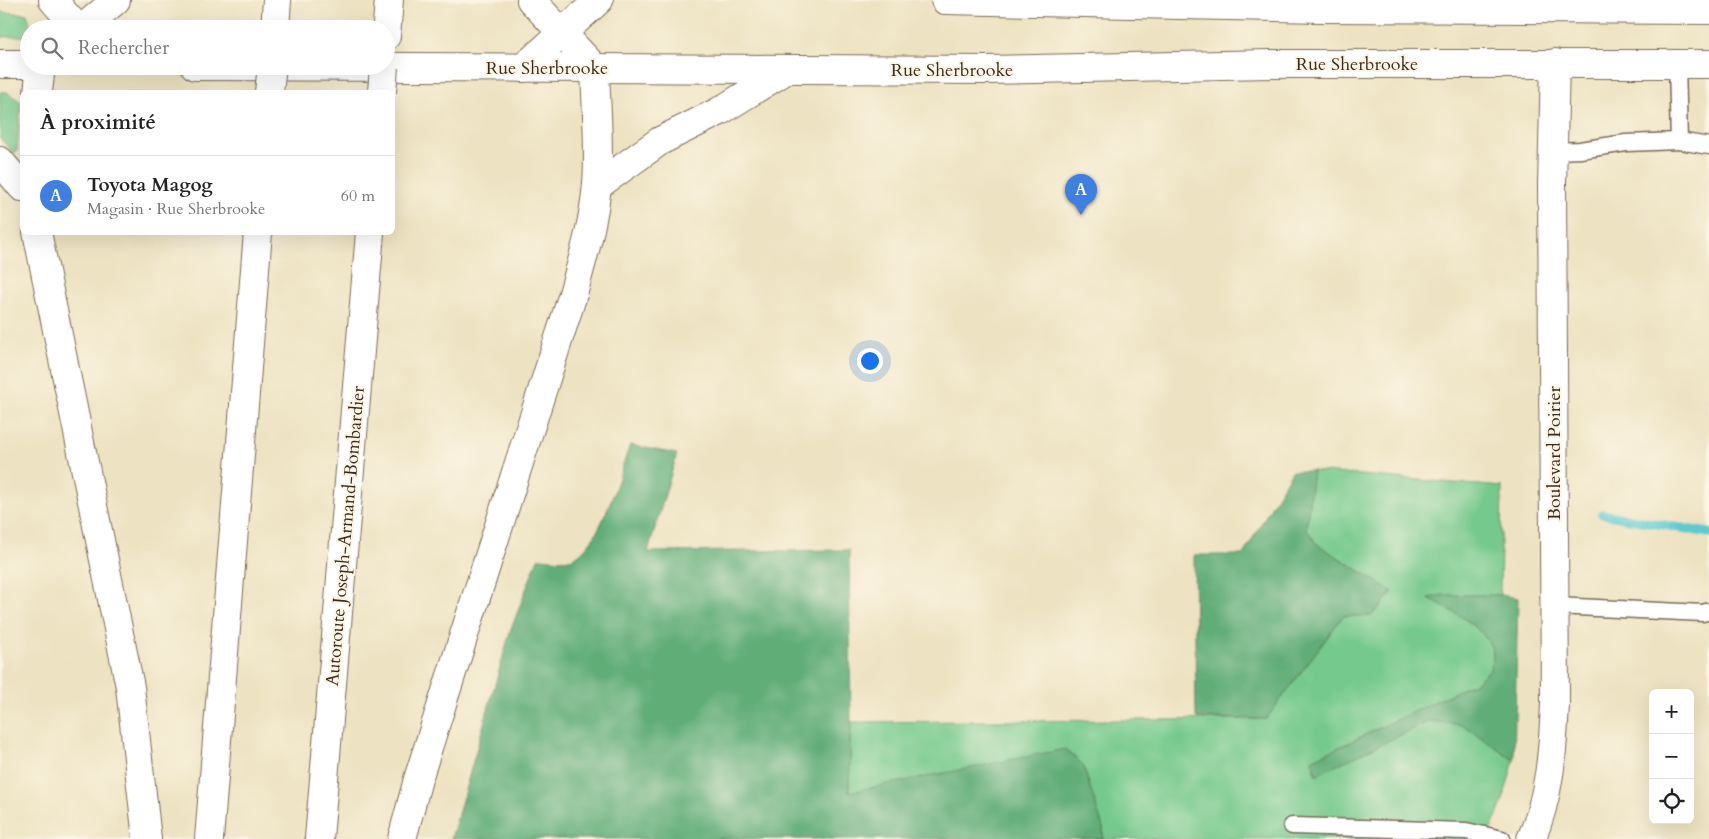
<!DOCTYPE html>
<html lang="fr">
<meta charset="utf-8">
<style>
:root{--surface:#fff;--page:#f6f6f6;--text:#222;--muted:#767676;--line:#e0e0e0;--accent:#b45309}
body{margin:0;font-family:Cardo,serif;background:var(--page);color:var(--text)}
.controls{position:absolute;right:15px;bottom:15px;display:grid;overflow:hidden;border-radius:8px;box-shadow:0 5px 20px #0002}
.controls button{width:45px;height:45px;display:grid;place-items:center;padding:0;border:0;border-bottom:1px solid var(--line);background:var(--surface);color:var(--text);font:25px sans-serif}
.you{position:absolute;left:869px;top:360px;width:18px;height:18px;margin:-12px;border:4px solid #fff;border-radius:50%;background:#1a73e8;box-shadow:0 0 0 8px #1a73e833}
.badge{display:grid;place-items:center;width:32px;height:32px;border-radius:50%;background:var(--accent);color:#fff;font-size:16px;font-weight:700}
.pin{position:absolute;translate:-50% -41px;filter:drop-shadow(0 1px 2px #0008)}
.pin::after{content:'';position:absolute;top:26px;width:18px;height:15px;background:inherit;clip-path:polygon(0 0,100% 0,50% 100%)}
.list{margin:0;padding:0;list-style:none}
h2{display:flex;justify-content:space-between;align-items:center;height:65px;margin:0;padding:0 20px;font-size:21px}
h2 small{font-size:16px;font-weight:400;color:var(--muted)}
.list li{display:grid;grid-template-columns:32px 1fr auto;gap:15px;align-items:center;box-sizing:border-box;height:80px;padding:0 20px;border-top:1px solid var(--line)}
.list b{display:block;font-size:19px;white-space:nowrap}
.list p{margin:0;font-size:16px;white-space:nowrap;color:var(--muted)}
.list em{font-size:16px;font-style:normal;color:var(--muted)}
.icon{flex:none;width:28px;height:28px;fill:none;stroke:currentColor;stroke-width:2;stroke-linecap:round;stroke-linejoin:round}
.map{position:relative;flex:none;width:1709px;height:839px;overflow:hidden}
.search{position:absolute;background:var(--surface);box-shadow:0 5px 20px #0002;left:20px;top:20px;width:375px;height:55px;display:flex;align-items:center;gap:12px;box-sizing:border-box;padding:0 18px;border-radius:28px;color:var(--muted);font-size:19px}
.panel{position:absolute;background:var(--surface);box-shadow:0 5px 20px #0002;left:20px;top:90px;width:375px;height:145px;border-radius:8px}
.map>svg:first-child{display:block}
.green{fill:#75c98c;stroke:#587a55}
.forest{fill:#60ad78;stroke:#4e6c4b}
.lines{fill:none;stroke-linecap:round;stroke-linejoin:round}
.stream{stroke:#5ccacf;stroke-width:9}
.lane-casing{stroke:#796a57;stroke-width:19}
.street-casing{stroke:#796a57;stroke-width:30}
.primary-casing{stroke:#796a57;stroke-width:30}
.highway-casing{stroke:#796a57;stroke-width:30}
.lane{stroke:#fff;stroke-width:16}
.street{stroke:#fff;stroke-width:28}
.primary{stroke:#fff;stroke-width:28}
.highway{stroke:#fff;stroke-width:28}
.highway-bridge-casing{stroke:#796a57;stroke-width:30;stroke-linecap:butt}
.highway-bridge{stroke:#fff;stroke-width:28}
.labels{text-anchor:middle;stroke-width:4;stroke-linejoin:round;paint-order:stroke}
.street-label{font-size:18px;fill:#3b2a1e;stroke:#fcf5e5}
</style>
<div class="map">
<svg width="1709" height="839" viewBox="0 0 1709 839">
<rect width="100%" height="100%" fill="#fcf5e5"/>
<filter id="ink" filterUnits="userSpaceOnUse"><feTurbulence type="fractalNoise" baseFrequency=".02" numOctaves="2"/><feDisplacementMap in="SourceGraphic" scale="10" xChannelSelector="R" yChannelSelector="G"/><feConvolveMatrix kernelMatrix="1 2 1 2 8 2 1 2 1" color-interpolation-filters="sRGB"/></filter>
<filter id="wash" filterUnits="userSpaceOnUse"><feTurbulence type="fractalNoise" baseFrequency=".0096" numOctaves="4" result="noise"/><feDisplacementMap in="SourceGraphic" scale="20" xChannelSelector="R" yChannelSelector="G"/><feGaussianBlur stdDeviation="1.12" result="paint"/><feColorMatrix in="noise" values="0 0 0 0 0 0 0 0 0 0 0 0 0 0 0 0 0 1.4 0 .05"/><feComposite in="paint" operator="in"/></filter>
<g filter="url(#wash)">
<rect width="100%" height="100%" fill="#ede2c1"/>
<g class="green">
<path d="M0,12L27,14L32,29H29V36L0,37Z"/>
<path d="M0,92H7L21,102L17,151L13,153L0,138Z"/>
<path d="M1313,471L1502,487L1500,595H1443L1429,598C1448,608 1491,630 1493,655C1493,659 1491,666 1490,670L1476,682L1312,760L1316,774L1430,721L1463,725L1514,760L1502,803L1487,839H1103V828L1083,765L849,792L851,722L1266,719L1343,616H1371L1393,592L1317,544L1306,528Z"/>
</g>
<g class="forest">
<path d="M630,445L677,454L648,552L849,550L851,722L849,792L1065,749L1083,765L1103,828V839H451L510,632L538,558C547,558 560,561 569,559C600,553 620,471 630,445Z"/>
<path d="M1292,471H1313L1306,528L1317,544L1393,592L1371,616H1343L1266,719L1196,718L1194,555H1243Z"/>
<path d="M1443,595H1500L1518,598L1514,760L1463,725L1430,721L1316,775L1312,760L1476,682L1490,670C1491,666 1493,659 1493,654C1491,630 1447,608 1428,598Z"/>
</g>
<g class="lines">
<path class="stream" d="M1602,514L1709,533"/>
</g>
</g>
<g filter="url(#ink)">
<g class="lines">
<g class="lane-casing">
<g id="lane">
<path d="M1677,64L1679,141L1709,146"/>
<path d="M1553,151L1580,150L1626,143L1679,141"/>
<path d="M1555,606L1703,613L1709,611"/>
<path d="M1292,826L1466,831L1502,839"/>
</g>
</g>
<g class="street-casing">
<path id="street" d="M1531,839C1550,797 1553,748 1555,703L1552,185L1555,63"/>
</g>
<g class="primary-casing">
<g id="primary">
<path d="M945,0L1321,8L1709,10"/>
<path d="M0,64H29"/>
<path d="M195,66L988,70L1271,64H1709"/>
</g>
</g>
<g class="highway-casing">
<g id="highway">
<path d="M53,0L78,29"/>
<path d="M82,29L116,0"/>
<path d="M275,29L277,0"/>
<path d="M386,36L389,0"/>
<path d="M523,68L599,0"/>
<path d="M38,92L41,66"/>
<path d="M0,161L22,187"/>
<path d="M597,186L660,141L720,111L786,70"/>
<path d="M37,232L130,687L147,839"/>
<path d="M209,839L258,232"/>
<path d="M319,839L370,232"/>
<path d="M402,839L418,779L573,294C583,258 594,221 597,184C600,145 596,107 595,68L531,0"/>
</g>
</g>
<use href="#lane" class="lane"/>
<use href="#street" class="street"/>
<use href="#primary" class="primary"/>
<use href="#highway" class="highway"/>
<g class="highway-bridge-casing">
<g id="highway-bridge">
<path d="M269,92L272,66"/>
<path d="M382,92L384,66"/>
</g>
</g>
<use href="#highway-bridge" class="highway-bridge"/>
</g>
</g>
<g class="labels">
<g class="street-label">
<text x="1357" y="70">Rue Sherbrooke</text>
<text x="547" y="74">Rue Sherbrooke</text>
<text x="952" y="76">Rue Sherbrooke</text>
<text transform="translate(1554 453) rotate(-90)" y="6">Boulevard Poirier</text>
<text transform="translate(345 536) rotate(-85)" y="6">Autoroute Joseph-Armand-Bombardier</text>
</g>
</g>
</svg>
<div class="controls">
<button>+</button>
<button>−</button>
<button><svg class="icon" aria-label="locate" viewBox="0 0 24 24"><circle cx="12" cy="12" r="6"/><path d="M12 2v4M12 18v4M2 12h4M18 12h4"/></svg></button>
</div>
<div class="you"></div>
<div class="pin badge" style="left:1081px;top:215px;background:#3f7fe0">A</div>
<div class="search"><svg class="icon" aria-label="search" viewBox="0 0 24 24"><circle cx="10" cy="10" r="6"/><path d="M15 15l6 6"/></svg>Rechercher</div>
<section class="panel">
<h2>À proximité<small></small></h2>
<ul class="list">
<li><span class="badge" style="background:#3f7fe0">A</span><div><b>Toyota Magog</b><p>Magasin · Rue Sherbrooke</p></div><em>60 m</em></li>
</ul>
</section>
</div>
